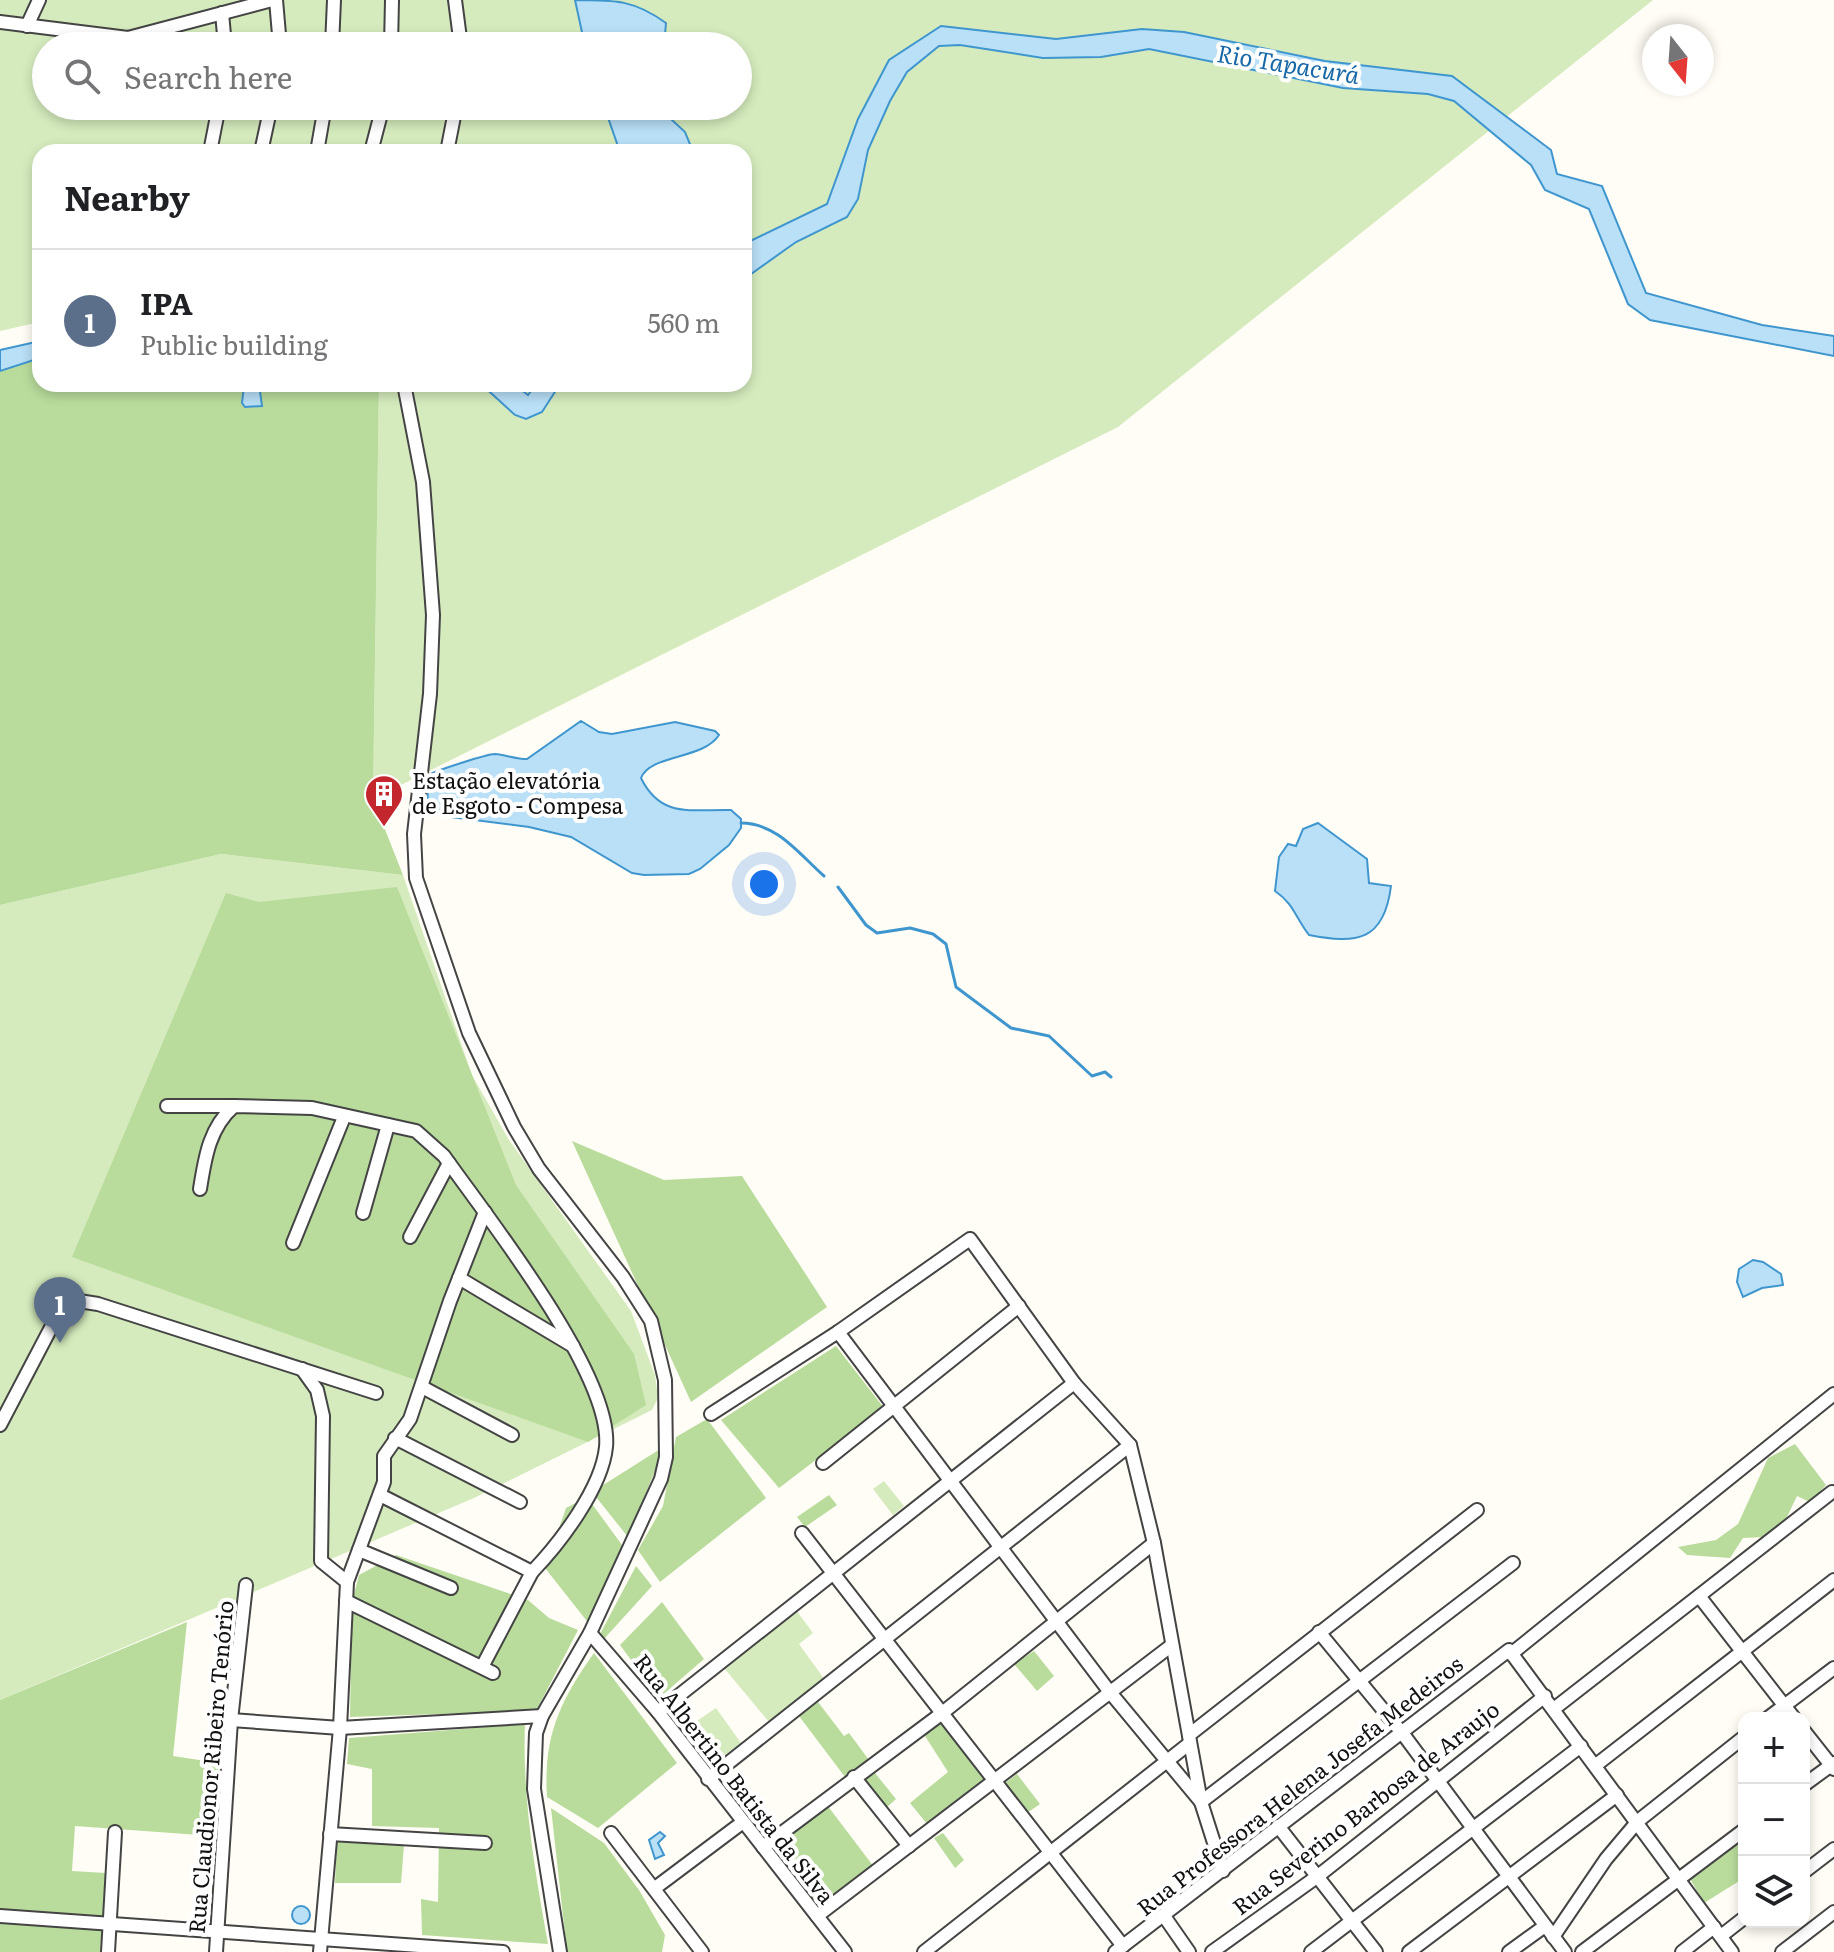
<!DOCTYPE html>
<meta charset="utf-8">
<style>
:root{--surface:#fff;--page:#f2f2f2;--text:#202124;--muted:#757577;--line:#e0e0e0;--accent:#db2777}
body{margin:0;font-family:Literata,serif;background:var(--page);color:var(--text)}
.controls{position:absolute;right:24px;bottom:24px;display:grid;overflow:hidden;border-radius:16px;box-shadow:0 4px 12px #0003}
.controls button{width:72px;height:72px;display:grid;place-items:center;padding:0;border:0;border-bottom:2px solid var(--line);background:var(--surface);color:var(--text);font:40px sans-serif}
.compass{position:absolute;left:1642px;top:24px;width:72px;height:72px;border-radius:50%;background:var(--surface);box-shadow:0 4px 12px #0003;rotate:163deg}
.you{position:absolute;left:764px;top:884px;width:28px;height:28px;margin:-20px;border:6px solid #fff;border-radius:50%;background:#1a73e8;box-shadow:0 0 0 12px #1a73e833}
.badge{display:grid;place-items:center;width:52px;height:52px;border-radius:50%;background:var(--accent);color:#fff;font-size:26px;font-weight:700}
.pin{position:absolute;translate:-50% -66px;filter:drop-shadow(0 2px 4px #0008)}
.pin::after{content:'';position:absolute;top:42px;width:28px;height:24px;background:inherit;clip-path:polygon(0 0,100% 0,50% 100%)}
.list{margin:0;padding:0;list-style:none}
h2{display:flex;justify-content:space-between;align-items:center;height:104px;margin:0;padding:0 32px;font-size:34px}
h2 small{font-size:26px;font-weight:400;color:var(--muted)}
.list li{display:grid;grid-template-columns:52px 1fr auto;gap:24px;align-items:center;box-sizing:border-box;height:144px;padding:0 32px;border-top:2px solid var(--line)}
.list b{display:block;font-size:30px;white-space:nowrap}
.list p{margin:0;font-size:26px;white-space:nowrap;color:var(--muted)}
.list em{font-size:26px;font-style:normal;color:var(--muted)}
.icon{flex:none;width:44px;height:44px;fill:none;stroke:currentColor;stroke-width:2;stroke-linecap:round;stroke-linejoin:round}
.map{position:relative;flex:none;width:1834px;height:1952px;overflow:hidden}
.search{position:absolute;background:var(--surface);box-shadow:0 4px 12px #0003;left:32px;top:32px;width:720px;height:88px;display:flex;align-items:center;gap:20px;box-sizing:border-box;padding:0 28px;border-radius:44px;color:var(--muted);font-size:30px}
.panel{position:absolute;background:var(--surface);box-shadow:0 4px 12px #0003;left:32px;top:144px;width:720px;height:248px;border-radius:24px}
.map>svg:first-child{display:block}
.green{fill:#d5ebbd;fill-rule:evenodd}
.forest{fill:#b9dc9c}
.water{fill:#b9e0f7;stroke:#3f96cf;stroke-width:2}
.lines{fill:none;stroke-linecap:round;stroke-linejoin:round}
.stream{stroke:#3f96cf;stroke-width:3}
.street-casing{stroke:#444;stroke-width:16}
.street{stroke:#fff;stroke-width:12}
.labels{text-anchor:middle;stroke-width:8;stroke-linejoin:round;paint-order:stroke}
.poi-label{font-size:22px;fill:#111;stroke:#fff;text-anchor:start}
.street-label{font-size:22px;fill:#111;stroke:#fff}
.water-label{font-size:24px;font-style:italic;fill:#1768a6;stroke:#fff}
</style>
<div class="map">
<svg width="1834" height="1952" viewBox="0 0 1834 1952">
<rect width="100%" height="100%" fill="#fffdf5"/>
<g class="green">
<path d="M0,0H1653L1118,427L373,799L379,384H744V152H40V322L0,331ZM46,46H738V106H46Z"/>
<path d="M221,854L403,875L472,1075L509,1140L631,1311L655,1375L658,1398L652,1410L474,1498L0,1700V905Z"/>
<path d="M884,1481L904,1506L893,1515L873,1489Z"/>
<path d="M796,1610L813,1633L799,1644L825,1680L769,1722L724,1668Z"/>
<path d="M716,1708L741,1743L718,1760L691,1725Z"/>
</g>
<g class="forest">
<path d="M40,357V384H379L373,799L403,875L221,854L0,905V370Z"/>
<path d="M397,887L516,1185L634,1354L646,1405L588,1442L72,1257L226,893L259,902Z"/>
<path d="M572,1141L664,1180L742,1176L827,1307L691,1402Z"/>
<path d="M836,1346L884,1408L779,1488L721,1420Z"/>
<path d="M707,1419L766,1498L660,1582L638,1550L663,1506L676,1437Z"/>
<path d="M1795,1444L1826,1485L1810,1502L1797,1496L1787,1517L1765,1537L1743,1538L1730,1558L1687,1555L1678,1547L1716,1540L1738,1524L1768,1458Z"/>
<path d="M665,1446L628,1537L592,1492Z"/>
<path d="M829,1495L837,1505L805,1527L797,1517Z"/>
<path d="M587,1497L622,1545L590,1625L545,1568L566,1508Z"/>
<path d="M396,1555L528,1600L549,1618L578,1630L536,1711L350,1717L352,1602L359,1575Z"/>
<path d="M636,1566L652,1586L604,1639L600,1634Z"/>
<path d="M662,1602L704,1659L659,1698L620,1645Z"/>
<path d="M187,1622L173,1756L219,1763L213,1836L75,1826L72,1871L106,1873L100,1952H0V1700Z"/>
<path d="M1034,1651L1054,1676L1037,1691L1014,1664Z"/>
<path d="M594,1653L677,1763L598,1828L547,1797C543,1736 560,1701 594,1653Z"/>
<path d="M818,1702L844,1736L849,1733L869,1760L845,1777L799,1716Z"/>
<path d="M941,1723L985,1781L927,1824L910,1803L948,1772L925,1736Z"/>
<path d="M525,1724C522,1798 535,1871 548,1944L422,1935L421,1899L438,1902L439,1828L372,1826V1769L347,1764L349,1738Z"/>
<path d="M875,1773L896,1799L885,1809L863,1781Z"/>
<path d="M1017,1774L1040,1804L1027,1813L1004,1784Z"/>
<path d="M827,1805L874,1867L818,1910L769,1847Z"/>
<path d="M551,1808L604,1843L639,1890L665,1935L662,1952H567Z"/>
<path d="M943,1833L964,1860L955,1868L934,1838Z"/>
<path d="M1744,1838V1878L1704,1903L1689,1877Z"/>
<path d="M337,1842L404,1845L401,1883H335Z"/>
</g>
<g class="water">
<path d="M575,0C616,0 634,0 666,23L664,46H585Z"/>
<path d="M941,26L1056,39L1142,29L1184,32L1325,61L1452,76L1551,150L1557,174L1602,186L1646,293L1762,325L1834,336V356L1650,320L1628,304L1589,209L1545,190L1531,165L1454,101L1428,94L1343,88L1149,49L1101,57L1043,58L960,45L939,46L907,72L890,101L868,150L858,199L847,217L796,242L744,279V244L827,204L858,119L889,60Z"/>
<path d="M604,106H657L685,132L692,149L620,152Z"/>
<path d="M40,341V358L0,371V350Z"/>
<path d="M248,384H259L262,406L245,407L242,403L244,386Z"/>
<path d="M481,384H514L528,395L536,384H560L542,412L526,419L515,415Z"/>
<path d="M581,721L599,732L612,734L675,722L715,731L719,735C703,760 650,754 641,778C661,819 692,809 731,810L741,819V828L729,845L700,869L689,874L644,875L632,873L571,837L529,827L451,817L428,805L427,776C431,772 487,754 495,754C506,755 516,759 527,759Z"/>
<path d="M1318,823L1367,859L1369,883L1391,886C1384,942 1356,944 1309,935C1295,917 1294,904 1275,891L1279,857L1288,844L1296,846L1303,829Z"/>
<path d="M1753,1260L1763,1262L1781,1274L1783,1285L1762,1288L1743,1297L1737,1282L1739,1269Z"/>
<path d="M660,1832L665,1836L658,1843L664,1855L655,1859L649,1840Z"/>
<circle cx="301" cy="1915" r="9"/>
</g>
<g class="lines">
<g class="stream">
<path d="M741,823C777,823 799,854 824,876"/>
<path d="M838,887L866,925L877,933L910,928L933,934L946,944L956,987L1011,1028L1049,1036L1092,1076L1105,1072L1111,1077"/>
</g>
<g class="street-casing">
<g id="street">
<path d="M276,0L280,46"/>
<path d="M455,0L461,46"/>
<path d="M222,13L225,46"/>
<path d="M0,22L128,38L272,0"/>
<path d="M27,26L39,0"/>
<path d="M332,46L334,0"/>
<path d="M391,46L392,0"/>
<path d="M210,152L219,106"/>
<path d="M261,152L271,106"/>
<path d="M317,152L325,106"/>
<path d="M371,152L383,106"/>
<path d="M447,152L456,106"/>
<path d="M404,384L423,482L433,615L430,694L414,834L416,878L469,1033L514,1127L539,1169L623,1277L651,1321L665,1380L666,1457L661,1479L590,1633L542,1716L536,1733L534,1789L560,1952"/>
<path d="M167,1106H234"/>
<path d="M200,1189C205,1158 209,1128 234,1106L312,1108L416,1131L444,1156C487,1217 613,1375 606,1447C602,1488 560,1543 532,1572"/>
<path d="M363,1213L388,1125"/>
<path d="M410,1237L449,1163"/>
<path d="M293,1243L344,1117"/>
<path d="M459,1278L573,1346"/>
<path d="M838,1332L1109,1691L1201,1802L1513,1563"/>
<path d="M302,1369L317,1390L323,1416L321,1561L347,1582L340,1728L320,1952"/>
<path d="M422,1387L512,1435"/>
<path d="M711,1414L838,1332L970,1239L1074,1383L1130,1445L1154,1543L1201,1802L1223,1871"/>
<path d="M0,1425L66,1299L98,1304L376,1393"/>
<path d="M395,1438L520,1502"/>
<path d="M823,1463L1019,1306"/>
<path d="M380,1495L532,1572L482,1667"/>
<path d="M802,1533L1123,1946"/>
<path d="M359,1550L451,1588"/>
<path d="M347,1582L384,1482V1456L410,1419L450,1301L485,1212"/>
<path d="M1699,1596L1794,1718"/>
<path d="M346,1601L493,1673"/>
<path d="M1319,1632L1403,1734L1565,1952"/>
<path d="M590,1633L658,1712L845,1952"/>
<path d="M1511,1654L1834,1394"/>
<path d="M1555,1708L1832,1492"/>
<path d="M658,1712L1074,1383"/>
<path d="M1768,1718L1834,1668"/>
<path d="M231,1720L340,1728L542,1716"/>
<path d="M1804,1731L1834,1769"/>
<path d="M1189,1735L1477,1510"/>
<path d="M1596,1765L1834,1580"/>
<path d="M854,1777L909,1846"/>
<path d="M708,1779L1130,1445"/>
<path d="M1804,1785L1834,1763"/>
<path d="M1278,1826L1376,1952"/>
<path d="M611,1833L702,1952"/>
<path d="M330,1834L485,1843"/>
<path d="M763,1847L941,1714L1154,1543"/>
<path d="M1804,1872L1834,1849"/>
<path d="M655,1888L743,1822"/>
<path d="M0,1916L503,1952"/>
<path d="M817,1916L1172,1645"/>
<path d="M1164,1916L1189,1952"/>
<path d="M1721,1936L1744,1918"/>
<path d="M1553,1937L1606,1859L1638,1821L1744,1737"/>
<path d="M108,1952L115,1832"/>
<path d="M216,1952L231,1720L246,1585"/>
<path d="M924,1952L1190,1743"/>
<path d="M1115,1952L1509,1650L1732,1952"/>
<path d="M1212,1952L1318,1876L1545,1696"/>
<path d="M1311,1952L1581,1746"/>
<path d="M1409,1952L1617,1795"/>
<path d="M1509,1952L1545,1926"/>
<path d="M1582,1952L1744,1830"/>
<path d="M1682,1952L1714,1927"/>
<path d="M1782,1952L1834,1912"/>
</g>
</g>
<use href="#street" class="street"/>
</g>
<defs>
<g id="building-pin" transform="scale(2)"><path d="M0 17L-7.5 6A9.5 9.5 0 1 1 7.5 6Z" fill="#c4262e" stroke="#fff"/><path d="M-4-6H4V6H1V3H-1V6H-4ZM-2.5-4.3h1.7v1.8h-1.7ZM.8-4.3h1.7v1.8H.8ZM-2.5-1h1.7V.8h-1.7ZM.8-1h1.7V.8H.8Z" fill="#fff"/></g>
</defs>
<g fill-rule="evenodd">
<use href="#building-pin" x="384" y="794"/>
</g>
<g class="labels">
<g class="poi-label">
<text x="412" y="789">Estação elevatória<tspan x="412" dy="25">de Esgoto - Compesa</tspan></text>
</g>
<g class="street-label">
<text transform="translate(211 1767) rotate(-85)" y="8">Rua Claudionor Ribeiro Tenório</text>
<text transform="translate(734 1779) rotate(52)" y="8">Rua Albertino Batista da Silva</text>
<text transform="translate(1300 1786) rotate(-38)" y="8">Rua Professora Helena Josefa Medeiros</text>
<text transform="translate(1366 1808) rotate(-38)" y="8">Rua Severino Barbosa de Araujo</text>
</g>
<g class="water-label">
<text transform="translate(1288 65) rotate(9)" y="8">Rio Tapacurá</text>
</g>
</g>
</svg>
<div class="controls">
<button>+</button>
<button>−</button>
<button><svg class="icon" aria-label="layers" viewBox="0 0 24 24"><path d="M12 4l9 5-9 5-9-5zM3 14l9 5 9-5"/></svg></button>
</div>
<svg class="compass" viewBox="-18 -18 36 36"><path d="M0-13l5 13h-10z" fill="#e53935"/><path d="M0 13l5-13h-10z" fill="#757577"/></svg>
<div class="you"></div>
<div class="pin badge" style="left:60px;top:1343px;background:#5c6f8a">1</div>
<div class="search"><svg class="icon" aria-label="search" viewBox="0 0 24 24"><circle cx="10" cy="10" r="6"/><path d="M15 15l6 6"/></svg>Search here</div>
<section class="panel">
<h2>Nearby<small></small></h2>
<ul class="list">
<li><span class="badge" style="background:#5c6f8a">1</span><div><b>IPA</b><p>Public building</p></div><em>560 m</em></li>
</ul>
</section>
</div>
